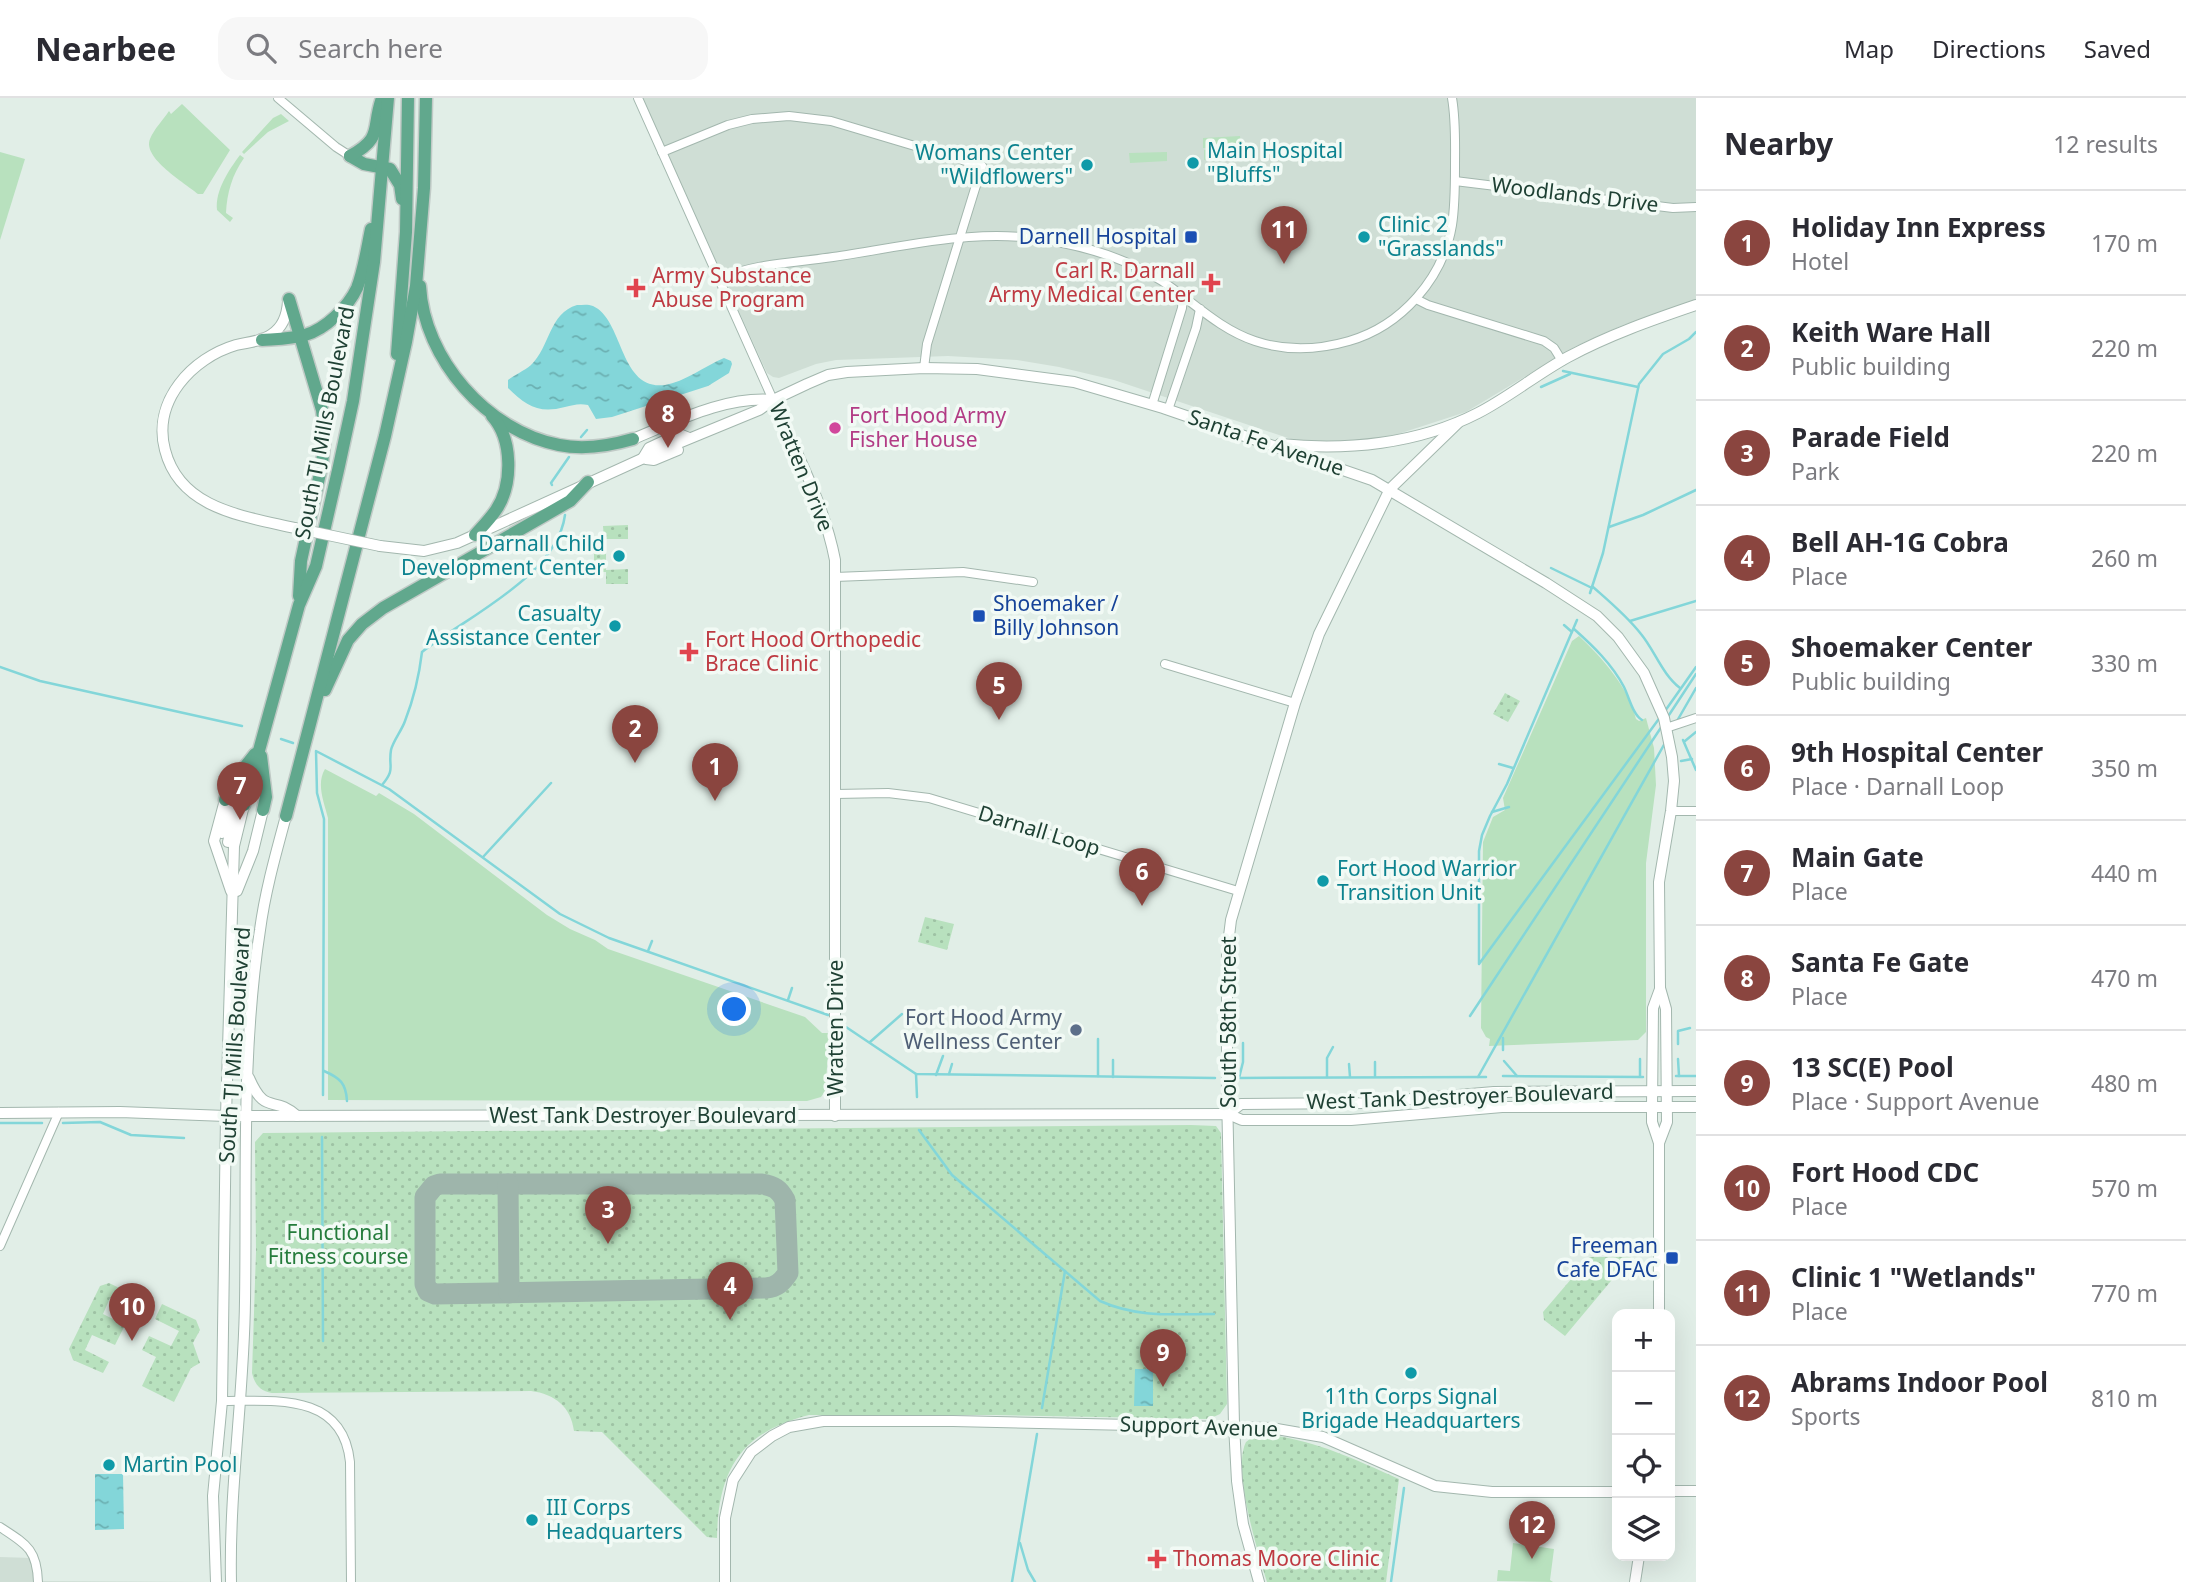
<!DOCTYPE html>
<meta charset="utf-8">
<style>
:root{--surface:#fff;--page:#f7f7f7;--text:#2b2b33;--muted:#7c7c81;--line:#e1e1e2;--accent:#8a453f}
body{margin:0;font-family:"Noto Sans",sans-serif;background:var(--page);color:var(--text)}
.controls{position:absolute;right:21px;bottom:21px;display:grid;overflow:hidden;border-radius:14px;box-shadow:0 7px 28px #0002}
.controls button{width:63px;height:63px;display:grid;place-items:center;padding:0;border:0;border-bottom:2px solid var(--line);background:var(--surface);color:var(--text);font:35px sans-serif}
.you{position:absolute;left:735px;top:912px;width:24px;height:24px;margin:-18px;border:5px solid #fff;border-radius:50%;background:#1a73e8;box-shadow:0 0 0 10px #1a73e833}
.badge{display:grid;place-items:center;width:46px;height:46px;border-radius:50%;background:var(--accent);color:#fff;font-size:23px;font-weight:700}
.pin{position:absolute;translate:-50% -58px;filter:drop-shadow(0 2px 4px #0008)}
.pin::after{content:'';position:absolute;top:37px;width:24px;height:21px;background:inherit;clip-path:polygon(0 0,100% 0,50% 100%)}
.list{margin:0;padding:0;list-style:none}
h2{display:flex;justify-content:space-between;align-items:center;height:91px;margin:0;padding:0 28px;font-size:30px}
h2 small{font-size:23px;font-weight:400;color:var(--muted)}
.list li{display:grid;grid-template-columns:46px 1fr auto;gap:21px;align-items:center;box-sizing:border-box;height:105px;padding:0 28px;border-top:2px solid var(--line)}
.list b{display:block;font-size:26px;white-space:nowrap}
.list p{margin:0;font-size:23px;white-space:nowrap;color:var(--muted)}
.list em{font-size:23px;font-style:normal;color:var(--muted)}
.icon{flex:none;width:38px;height:38px;fill:none;stroke:currentColor;stroke-width:2;stroke-linecap:round;stroke-linejoin:round}
.map{position:relative;flex:none;width:1696px;height:1484px;overflow:hidden}
header{display:flex;align-items:center;gap:42px;box-sizing:border-box;height:98px;padding:0 35px;background:var(--surface);border-bottom:2px solid var(--line)}
header strong{font-size:33px}
nav{display:flex;gap:38px;margin-inline-start:auto;font-size:24px}
.search{width:490px;height:63px;background:var(--page);display:flex;align-items:center;gap:18px;box-sizing:border-box;padding:0 24px;border-radius:21px;color:var(--muted);font-size:26px}
main{display:flex}
aside{flex:1;background:var(--surface)}
.map>svg:first-child{display:block}
.built{fill:#cfded5}
.green{fill:#b8e1be}
.park{fill:url(#park-dots)}
.water{fill:url(#water-ripples)}
.lines{fill:none;stroke-linecap:round;stroke-linejoin:round}
.stream{stroke:#83d6d9;stroke-width:2.5}
.taxiway{stroke:#9eb5ab;stroke-width:21}
.minor-casing{stroke:#a3b7ae;stroke-width:10}
.tertiary-casing{stroke:#a3b7ae;stroke-width:12}
.primary-casing{stroke:#c0cac6;stroke-width:15}
.minor{stroke:#fff;stroke-width:8}
.tertiary{stroke:#fff;stroke-width:10}
.primary{stroke:#61a88d;stroke-width:12}
.tertiary-bridge-casing{stroke:#a3b7ae;stroke-width:12;stroke-linecap:butt}
.tertiary-bridge{stroke:#fff;stroke-width:10}
.culture-dot{fill:#0f9aa8;stroke:#f2faf5;stroke-width:2.5}
.transit-dot{fill:#1a4fb4;stroke:#f2faf5;stroke-width:2.5}
.health-dot{fill:#e0444e;stroke:#f2faf5;stroke-width:2.5}
.hotel-dot{fill:#d1479c;stroke:#f2faf5;stroke-width:2.5}
.service-dot{fill:#5c6f8a;stroke:#f2faf5;stroke-width:2.5}
.labels{text-anchor:middle;stroke-width:7;stroke-linejoin:round;paint-order:stroke}
.culture-label{font-size:21px;fill:#0d838f;stroke:#f2faf5;text-anchor:start}
.street-label{font-size:21px;fill:#1f4134;stroke:#f2faf5}
.transit-label{font-size:21px;fill:#164399;stroke:#f2faf5;text-anchor:end}
.health-label{font-size:21px;fill:#be3a42;stroke:#f2faf5;text-anchor:start}
.hotel-label{font-size:21px;fill:#b23c85;stroke:#f2faf5;text-anchor:start}
.service-label{font-size:21px;fill:#4e5e75;stroke:#f2faf5;text-anchor:end}
.park-label{font-size:21px;fill:#257c3c;stroke:#f2faf5}
</style>
<header>
<strong>Nearbee</strong>
<div class="search"><svg class="icon" aria-label="search" viewBox="0 0 24 24"><circle cx="10" cy="10" r="6"/><path d="M15 15l6 6"/></svg>Search here</div>
<nav><a>Map</a><a>Directions</a><a>Saved</a></nav>
</header>
<main>
<div class="map">
<svg width="1696" height="1484" viewBox="0 0 1696 1484">
<defs>
<pattern id="park-dots" width="8" height="8" patternUnits="userSpaceOnUse" patternTransform="scale(1.75)"><rect width="8" height="8" fill="#b8e1be"/><path d="M2 2h.1M6 6h.1" fill="none" stroke="#9ec2a4" stroke-width="1.8" stroke-linecap="round"/></pattern>
<pattern id="water-ripples" width="26" height="14" patternUnits="userSpaceOnUse" patternTransform="scale(1.75)"><rect width="26" height="14" fill="#83d6d9"/><path d="M2 4q2-2 4 0t4 0M15 11q2-2 4 0t4 0" fill="none" stroke="#6bafb1"/></pattern>
</defs>
<rect width="100%" height="100%" fill="#e1eee7"/>
<g class="built">
<path d="M642,0H1696V202L1623,227L1576,248L1466,314L1395,337L1348,344L1294,342L1114,282L1059,269L1017,262L948,258L836,262L816,266L779,280L773,279L767,275Z"/>
<path d="M0,1459L32,1460L34,1483L208,1484H0Z"/>
</g>
<g class="green">
<path d="M182,6L230,52L203,96H198C185,85 142,60 150,41C154,31 163,22 169,13L171,16Z"/>
<path d="M281,16L289,23L268,34L244,56L242,54L273,20Z"/>
<path d="M1240,38L1241,48L1203,50V40Z"/>
<path d="M1241,50L1242,60L1204,62V52Z"/>
<path d="M0,54L25,61L0,142Z"/>
<path d="M1167,54V63L1130,65L1129,55Z"/>
<path d="M240,57L244,60C232,77 227,95 226,115L233,120L230,124L217,112C215,92 229,72 240,57Z"/>
<path d="M1579,538C1602,560 1628,588 1636,621L1639,623L1646,620L1654,650L1656,687L1646,765V934L1638,942L1489,948L1490,941L1486,939L1481,930L1483,744L1493,719L1505,712L1503,700L1572,543Z"/>
<path d="M325,671L376,698L379,695L414,716L547,817L570,831L595,842L608,851L805,919L822,935H830L825,993L821,999L807,1003L328,1002V720C324,704 316,686 325,671Z"/>
<path d="M1513,1445L1554,1451L1550,1482L1553,1484L1497,1483L1498,1472L1510,1473Z"/>
</g>
<g class="park">
<path d="M628,427V441H604L603,428Z"/>
<path d="M594,446H606V472L628,471V486H606V474H594Z"/>
<path d="M1505,595L1520,603L1508,624L1493,616Z"/>
<path d="M925,819L954,826L947,852L918,844Z"/>
<path d="M1191,1027L1216,1028L1221,1035L1227,1306L1220,1316L1209,1321L995,1317H809C741,1334 718,1372 717,1440L707,1439L602,1334L574,1333C571,1309 555,1296 531,1293L272,1295C260,1293 255,1287 252,1275L256,1154L255,1044L263,1035Z"/>
<path d="M1590,1159H1631L1565,1238L1544,1222L1543,1214Z"/>
<path d="M109,1185L140,1200L134,1211L110,1200L103,1216L125,1227L115,1247L92,1237L85,1252L109,1264L103,1275L73,1262L69,1251L100,1188Z"/>
<path d="M162,1206L196,1222L200,1232L193,1245L200,1265L191,1270L174,1304L142,1288L156,1259L142,1252L149,1238L171,1248L179,1233L155,1221Z"/>
<path d="M1261,1336C1313,1341 1352,1360 1399,1381L1386,1484H1267C1258,1455 1232,1371 1246,1344L1255,1337Z"/>
</g>
<g class="water">
<path d="M577,207C583,207 588,206 593,208C624,222 619,293 665,287C684,284 705,268 724,260L731,263L732,266L729,275L708,288L612,319L596,321L588,307C579,305 573,307 565,309C539,316 526,308 508,290V282C514,277 524,273 531,267C550,249 549,215 577,207Z"/>
<path d="M1135,1271H1153V1308H1134Z"/>
<path d="M95,1376H123L124,1431L95,1432Z"/>
</g>
<g class="lines">
<g class="stream">
<path d="M1563,273L1638,289"/>
<path d="M1541,289L1570,276"/>
<path d="M581,339L587,332"/>
<path d="M552,387L551,385L569,359"/>
<path d="M1609,429L1643,417L1696,392"/>
<path d="M1551,470L1592,490"/>
<path d="M1593,489C1610,504 1627,518 1641,536C1655,553 1662,576 1680,590"/>
<path d="M1590,495L1603,455L1639,286L1663,256L1689,241L1696,234"/>
<path d="M1577,522L1507,686L1490,718L1482,737L1479,753V866L1661,618"/>
<path d="M1630,523L1696,503"/>
<path d="M1564,527L1572,534"/>
<path d="M1574,531C1593,548 1612,566 1624,589C1629,599 1633,617 1642,622"/>
<path d="M0,569L40,583L242,628"/>
<path d="M1665,613L1696,569"/>
<path d="M1667,620L1696,576"/>
<path d="M1677,623L1696,590"/>
<path d="M281,641L293,645"/>
<path d="M1683,642L1696,672"/>
<path d="M1685,643L1696,634"/>
<path d="M1681,663L1692,661"/>
<path d="M1499,666L1513,670"/>
<path d="M382,687C396,670 388,670 391,652C393,643 402,632 405,623C414,600 419,579 422,554C466,519 557,478 565,417"/>
<path d="M1492,714L1509,709"/>
<path d="M483,759L551,685"/>
<path d="M648,853L652,843"/>
<path d="M788,902L792,890"/>
<path d="M1470,918L1662,628"/>
<path d="M846,929L916,976L1215,980"/>
<path d="M1098,941V978"/>
<path d="M870,944L902,916"/>
<path d="M1678,946V933L1690,930"/>
<path d="M1503,952V940"/>
<path d="M1678,961L1679,978"/>
<path d="M1113,962V979"/>
<path d="M1504,963L1517,978"/>
<path d="M1349,966L1350,979"/>
<path d="M324,973C340,980 346,985 347,1003"/>
<path d="M916,976L917,999"/>
<path d="M949,976L952,966"/>
<path d="M936,977L943,958"/>
<path d="M1375,978V964"/>
<path d="M1503,978L1643,979"/>
<path d="M1640,978V961"/>
<path d="M1676,978H1696"/>
<path d="M1327,979V960L1333,949"/>
<path d="M1478,979L1665,645"/>
<path d="M1237,980L1486,979"/>
<path d="M1239,980L1243,964V945"/>
<path d="M323,997L324,721L317,695L316,653L389,691L560,816L609,840L828,917"/>
<path d="M0,1025H42"/>
<path d="M63,1025L100,1024L131,1037L184,1040"/>
<path d="M919,1032L952,1077L1100,1203C1138,1220 1173,1216 1214,1216"/>
<path d="M322,1039L323,1243"/>
<path d="M1042,1310L1065,1173"/>
<path d="M1020,1445L1028,1472L1035,1484"/>
<path d="M1012,1484L1037,1336"/>
<path d="M1391,1484L1404,1390"/>
</g>
<g class="taxiway">
<path d="M440,1086H762C774,1088 779,1091 785,1102L788,1175C782,1184 777,1189 766,1190L435,1196L428,1193L425,1186V1099L434,1088Z"/>
<path d="M508,1086L509,1195"/>
</g>
<g class="minor-casing">
<g id="minor">
<path d="M278,0L336,49L350,58"/>
<path d="M638,0L773,302"/>
<path d="M662,54L728,27L752,21L789,18L831,23L982,68L927,246L924,270"/>
<path d="M1455,83L1673,110L1696,109"/>
<path d="M719,181C755,165 794,165 833,159C909,148 981,128 1058,144C1094,151 1131,163 1162,183C1192,203 1219,231 1255,243C1285,253 1318,252 1349,243C1401,228 1443,181 1452,127C1455,108 1455,88 1455,69C1455,46 1456,23 1452,0"/>
<path d="M1416,201L1428,207L1544,243L1554,250L1562,263"/>
<path d="M1152,307L1182,210L1183,198"/>
<path d="M1168,312L1196,230L1200,211"/>
<path d="M835,479L963,474L1033,484"/>
<path d="M1165,566L1295,605"/>
<path d="M1666,630L1696,620"/>
<path d="M836,696L888,695L929,700L1238,793"/>
<path d="M1671,713H1696"/>
<path d="M0,1148L59,1014"/>
<path d="M222,1303C274,1303 343,1294 350,1364L351,1484"/>
<path d="M0,1429C26,1446 37,1451 38,1484"/>
</g>
</g>
<g class="tertiary-casing">
<g id="tertiary">
<path d="M288,204C287,217 283,229 272,236C261,244 248,244 236,247C192,260 152,303 165,352C180,411 243,418 295,430"/>
<path d="M773,302C796,355 824,405 835,462V1018"/>
<path d="M633,341C677,323 725,298 773,302"/>
<path d="M1280,346C1346,353 1418,346 1478,315C1509,299 1537,276 1568,259C1609,237 1652,222 1696,207"/>
<path d="M643,360L649,350L679,336L689,340"/>
<path d="M646,361L654,362L678,352"/>
<path d="M380,448L424,453L457,445L657,354L759,312L773,302L807,286L828,277L847,274L924,270L977,271L1074,284L1163,310L1372,382L1546,485L1597,518L1618,539L1644,575L1664,620L1672,659L1674,683L1671,713L1659,784L1660,890L1666,911L1667,1024L1659,1045"/>
<path d="M225,702L214,743L231,793"/>
<path d="M222,735L231,703"/>
<path d="M228,744L237,705"/>
<path d="M237,793L253,753L263,712"/>
<path d="M249,980C266,1019 273,996 297,1018"/>
<path d="M0,1015L120,1014L226,1018L1228,1016L1242,1022H1351L1502,1009H1696"/>
<path d="M1228,1016L1241,1006L1364,1005L1494,994L1696,993"/>
<path d="M1659,1216V1045L1652,1024V1009L1653,910L1660,891"/>
<path d="M1670,1393H1696"/>
<path d="M216,1484L213,1398L222,1303L226,1018L234,748L244,707"/>
<path d="M231,1484C229,1390 244,1297 245,1203C247,1080 241,955 260,832C265,794 276,755 286,718"/>
<path d="M725,1484V1420L733,1382L751,1354L772,1338L789,1329L823,1323H953L1271,1330L1323,1339L1435,1388L1492,1394H1617"/>
<path d="M1259,1484L1243,1426L1237,1383L1234,1327L1227,994V854L1231,822L1295,605L1319,536L1390,391L1458,325"/>
<path d="M1635,1484L1639,1458"/>
</g>
</g>
<g class="primary-casing">
<g id="primary">
<path d="M350,58L364,66L390,71L400,87L402,101"/>
<path d="M350,58C384,39 371,31 382,0"/>
<path d="M420,188C424,261 487,333 559,347C584,352 609,348 633,341"/>
<path d="M289,201L322,312L325,336L322,366L301,463L299,498"/>
<path d="M262,242C276,241 291,241 305,237C326,231 348,209 357,190C364,172 367,150 371,131"/>
<path d="M397,256L406,134L408,0"/>
<path d="M475,437C482,429 490,421 496,412C513,387 513,341 492,318"/>
<path d="M325,592L348,542L362,526L383,510L570,403L588,384"/>
<path d="M261,658L266,699L263,712"/>
<path d="M225,702L229,689L255,656"/>
<path d="M244,707L299,507L316,468L339,368L353,303L374,164L388,0"/>
<path d="M286,718L385,338L406,244L416,188L424,90L426,0"/>
</g>
</g>
<use href="#minor" class="minor"/>
<use href="#tertiary" class="tertiary"/>
<use href="#primary" class="primary"/>
<g class="tertiary-bridge-casing">
<path id="tertiary-bridge" d="M295,430L380,448"/>
</g>
<use href="#tertiary-bridge" class="tertiary-bridge"/>
</g>
<g class="culture-dot">
<circle cx="1193" cy="65" r="7"/>
<circle cx="1087" cy="67" r="7"/>
<circle cx="1364" cy="139" r="7"/>
<circle cx="619" cy="458" r="7"/>
<circle cx="615" cy="528" r="7"/>
<circle cx="1323" cy="783" r="7"/>
<circle cx="1411" cy="1275" r="7"/>
<circle cx="109" cy="1367" r="7"/>
<circle cx="532" cy="1422" r="7"/>
</g>
<g class="transit-dot">
<rect x="1184" y="132" width="14" height="14" rx="3.5"/>
<rect x="972" y="511" width="14" height="14" rx="3.5"/>
<rect x="1665" y="1153" width="14" height="14" rx="3.5"/>
</g>
<g class="health-dot">
<path d="M1207.5 174.5h7v7h7v7h-7v7h-7v-7h-7v-7h7z"/>
<path d="M632.5 179.5h7v7h7v7h-7v7h-7v-7h-7v-7h7z"/>
<path d="M685.5 543.5h7v7h7v7h-7v7h-7v-7h-7v-7h7z"/>
<path d="M1153.5 1450.5h7v7h7v7h-7v7h-7v-7h-7v-7h7z"/>
</g>
<circle class="hotel-dot" cx="835" cy="330" r="7"/>
<circle class="service-dot" cx="1076" cy="932" r="7"/>
<g class="labels">
<g class="culture-label">
<text x="1207" y="60">Main Hospital<tspan x="1207" dy="24">"Bluffs"</tspan></text>
<text x="1073" y="62" text-anchor="end">Womans Center<tspan x="1073" dy="24">"Wildflowers"</tspan></text>
<text x="1378" y="134">Clinic 2<tspan x="1378" dy="24">"Grasslands"</tspan></text>
<text x="605" y="453" text-anchor="end">Darnall Child<tspan x="605" dy="24">Development Center</tspan></text>
<text x="601" y="523" text-anchor="end">Casualty<tspan x="601" dy="24">Assistance Center</tspan></text>
<text x="1337" y="778">Fort Hood Warrior<tspan x="1337" dy="24">Transition Unit</tspan></text>
<text x="1411" y="1306" text-anchor="middle">11th Corps Signal<tspan x="1411" dy="24">Brigade Headquarters</tspan></text>
<text x="123" y="1374">Martin Pool</text>
<text x="546" y="1417">III Corps<tspan x="546" dy="24">Headquarters</tspan></text>
</g>
<g class="street-label">
<text transform="translate(1575 97) rotate(7)" y="7">Woodlands Drive</text>
<text transform="translate(325 325) rotate(-79)" y="7">South TJ Mills Boulevard</text>
<text transform="translate(1266 345) rotate(19)" y="7">Santa Fe Avenue</text>
<text transform="translate(801 369) rotate(68)" y="7">Wratten Drive</text>
<text transform="translate(1039 733) rotate(17)" y="7">Darnall Loop</text>
<text transform="translate(1229 924) rotate(-90)" y="7">South 58th Street</text>
<text transform="translate(836 930) rotate(-90)" y="7">Wratten Drive</text>
<text transform="translate(235 947) rotate(-86)" y="7">South TJ Mills Boulevard</text>
<text transform="translate(1460 999) rotate(-2)" y="7">West Tank Destroyer Boulevard</text>
<text x="643" y="1025">West Tank Destroyer Boulevard</text>
<text transform="translate(1199 1329) rotate(2)" y="7">Support Avenue</text>
</g>
<g class="transit-label">
<text x="1177" y="146">Darnell Hospital</text>
<text x="993" y="513" text-anchor="start">Shoemaker /<tspan x="993" dy="24">Billy Johnson</tspan></text>
<text x="1658" y="1155">Freeman<tspan x="1658" dy="24">Cafe DFAC</tspan></text>
</g>
<g class="health-label">
<text x="1195" y="180" text-anchor="end">Carl R. Darnall<tspan x="1195" dy="24">Army Medical Center</tspan></text>
<text x="652" y="185">Army Substance<tspan x="652" dy="24">Abuse Program</tspan></text>
<text x="705" y="549">Fort Hood Orthopedic<tspan x="705" dy="24">Brace Clinic</tspan></text>
<text x="1173" y="1468">Thomas Moore Clinic</text>
</g>
<g class="hotel-label">
<text x="849" y="325">Fort Hood Army<tspan x="849" dy="24">Fisher House</tspan></text>
</g>
<g class="service-label">
<text x="1062" y="927">Fort Hood Army<tspan x="1062" dy="24">Wellness Center</tspan></text>
</g>
<g class="park-label">
<text x="338" y="1142">Functional<tspan x="338" dy="24">Fitness course</tspan></text>
</g>
</g>
</svg>
<div class="controls">
<button>+</button>
<button>−</button>
<button><svg class="icon" aria-label="locate" viewBox="0 0 24 24"><circle cx="12" cy="12" r="6"/><path d="M12 2v4M12 18v4M2 12h4M18 12h4"/></svg></button>
<button><svg class="icon" aria-label="layers" viewBox="0 0 24 24"><path d="M12 4l9 5-9 5-9-5zM3 14l9 5 9-5"/></svg></button>
</div>
<div class="you"></div>
<div class="pin badge" style="left:715px;top:703px">1</div>
<div class="pin badge" style="left:635px;top:665px">2</div>
<div class="pin badge" style="left:608px;top:1146px">3</div>
<div class="pin badge" style="left:730px;top:1222px">4</div>
<div class="pin badge" style="left:999px;top:622px">5</div>
<div class="pin badge" style="left:1142px;top:808px">6</div>
<div class="pin badge" style="left:240px;top:722px">7</div>
<div class="pin badge" style="left:668px;top:350px">8</div>
<div class="pin badge" style="left:1163px;top:1289px">9</div>
<div class="pin badge" style="left:132px;top:1243px">10</div>
<div class="pin badge" style="left:1284px;top:166px">11</div>
<div class="pin badge" style="left:1532px;top:1461px">12</div>
</div>
<aside>
<h2>Nearby<small>12 results</small></h2>
<ul class="list">
<li><span class="badge">1</span><div><b>Holiday Inn Express</b><p>Hotel</p></div><em>170 m</em></li>
<li><span class="badge">2</span><div><b>Keith Ware Hall</b><p>Public building</p></div><em>220 m</em></li>
<li><span class="badge">3</span><div><b>Parade Field</b><p>Park</p></div><em>220 m</em></li>
<li><span class="badge">4</span><div><b>Bell AH-1G Cobra</b><p>Place</p></div><em>260 m</em></li>
<li><span class="badge">5</span><div><b>Shoemaker Center</b><p>Public building</p></div><em>330 m</em></li>
<li><span class="badge">6</span><div><b>9th Hospital Center</b><p>Place · Darnall Loop</p></div><em>350 m</em></li>
<li><span class="badge">7</span><div><b>Main Gate</b><p>Place</p></div><em>440 m</em></li>
<li><span class="badge">8</span><div><b>Santa Fe Gate</b><p>Place</p></div><em>470 m</em></li>
<li><span class="badge">9</span><div><b>13 SC(E) Pool</b><p>Place · Support Avenue</p></div><em>480 m</em></li>
<li><span class="badge">10</span><div><b>Fort Hood CDC</b><p>Place</p></div><em>570 m</em></li>
<li><span class="badge">11</span><div><b>Clinic 1 &quot;Wetlands&quot;</b><p>Place</p></div><em>770 m</em></li>
<li><span class="badge">12</span><div><b>Abrams Indoor Pool</b><p>Sports</p></div><em>810 m</em></li>
</ul>
</aside>
</main>
